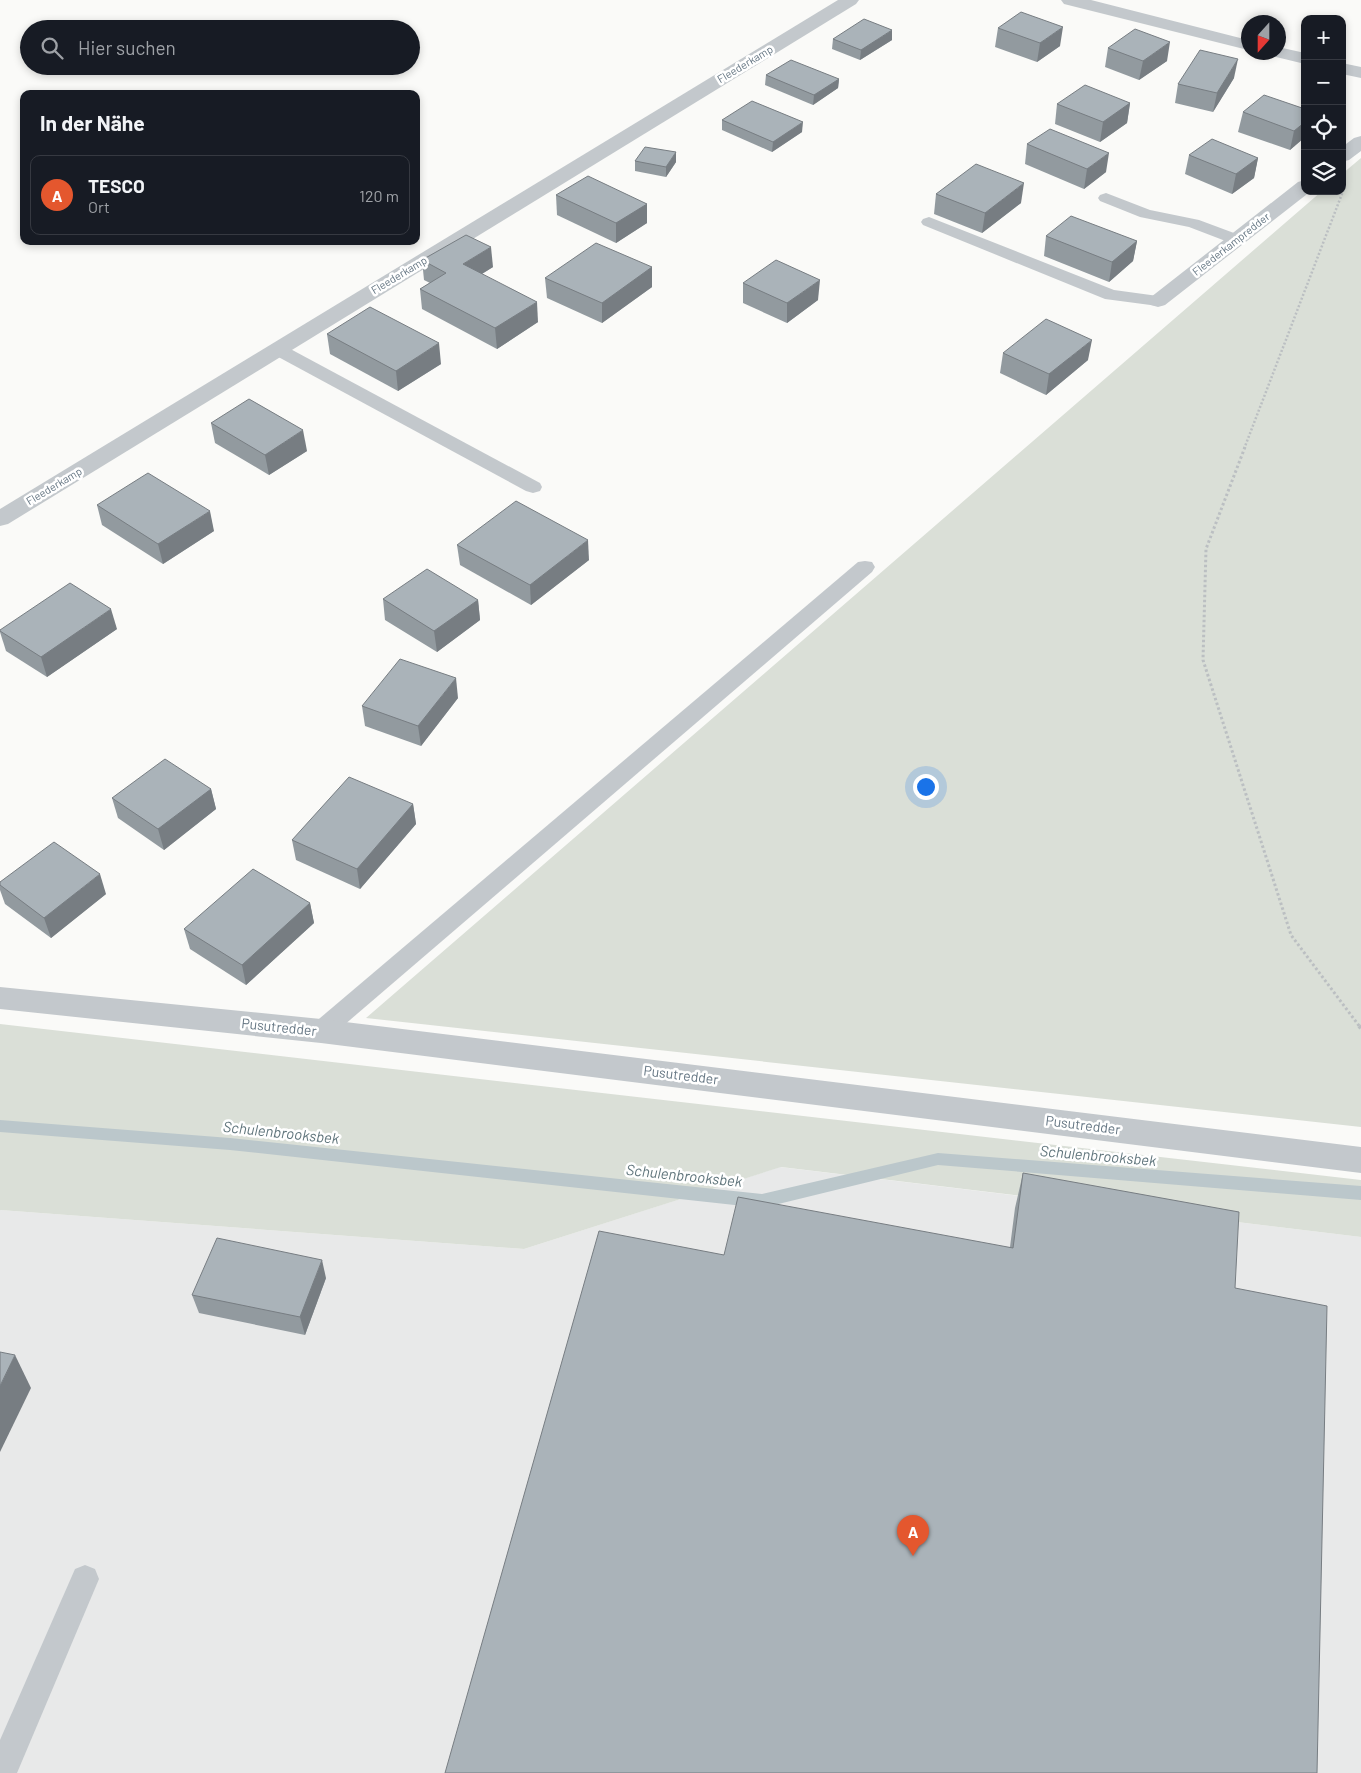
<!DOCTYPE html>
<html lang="de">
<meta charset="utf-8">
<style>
:root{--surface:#171b24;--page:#20242c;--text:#f1f3f6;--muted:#9ea1a6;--line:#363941;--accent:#e4572e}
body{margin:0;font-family:Barlow,sans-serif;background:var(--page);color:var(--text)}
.controls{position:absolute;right:15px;top:15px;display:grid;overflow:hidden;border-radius:10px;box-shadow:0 2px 8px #0003}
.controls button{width:45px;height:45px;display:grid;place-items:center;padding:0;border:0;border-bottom:1px solid var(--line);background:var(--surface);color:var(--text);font:25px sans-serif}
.compass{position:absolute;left:1241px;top:15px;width:45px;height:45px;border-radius:50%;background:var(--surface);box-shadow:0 2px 8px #0003;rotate:201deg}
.you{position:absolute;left:925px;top:786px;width:18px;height:18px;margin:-12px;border:4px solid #fff;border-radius:50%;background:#1a73e8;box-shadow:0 0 0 8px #1a73e833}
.badge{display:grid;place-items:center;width:32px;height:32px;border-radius:50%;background:var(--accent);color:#fff;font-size:16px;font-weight:700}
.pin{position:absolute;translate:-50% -41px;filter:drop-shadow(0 1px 2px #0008)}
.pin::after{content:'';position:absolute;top:26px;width:18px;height:15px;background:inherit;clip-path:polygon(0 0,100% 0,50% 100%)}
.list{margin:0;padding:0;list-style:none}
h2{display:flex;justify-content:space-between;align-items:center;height:65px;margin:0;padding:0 20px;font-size:21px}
h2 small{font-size:16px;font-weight:400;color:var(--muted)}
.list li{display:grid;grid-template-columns:32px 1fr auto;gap:15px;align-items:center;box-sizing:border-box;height:80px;margin:0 10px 10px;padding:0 10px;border:1px solid var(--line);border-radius:10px}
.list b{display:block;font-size:19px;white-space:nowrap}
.list p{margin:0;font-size:16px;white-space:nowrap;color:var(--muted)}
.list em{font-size:16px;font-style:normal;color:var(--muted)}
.icon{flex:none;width:28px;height:28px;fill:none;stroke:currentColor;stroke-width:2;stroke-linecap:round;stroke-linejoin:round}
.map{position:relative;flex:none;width:1361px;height:1773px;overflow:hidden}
.search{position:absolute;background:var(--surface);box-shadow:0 2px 8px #0003;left:20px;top:20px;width:400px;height:55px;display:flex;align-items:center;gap:12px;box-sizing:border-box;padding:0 18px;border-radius:28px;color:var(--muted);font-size:19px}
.panel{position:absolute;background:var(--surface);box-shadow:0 2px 8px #0003;left:20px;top:90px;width:400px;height:155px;border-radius:10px}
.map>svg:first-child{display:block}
.built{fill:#e8e9e9}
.green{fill:#dadfd7}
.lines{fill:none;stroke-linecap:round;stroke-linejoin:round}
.stream{fill:#bbc7cb;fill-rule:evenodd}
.path-far2{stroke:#bbbfc2;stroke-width:2.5;stroke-dasharray:2 2;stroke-linecap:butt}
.path-far1{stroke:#bbbfc2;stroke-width:3;stroke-dasharray:2.5 2.5;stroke-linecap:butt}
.path{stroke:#bbbfc2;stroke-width:4;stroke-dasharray:3 3;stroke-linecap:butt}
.lane{fill:#c3c8cc;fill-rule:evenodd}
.street{fill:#c3c8cc;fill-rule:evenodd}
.wall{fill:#929a9f}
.shaded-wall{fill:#777d82}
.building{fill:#aab3b9;stroke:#777d82}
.labels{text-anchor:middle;stroke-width:5;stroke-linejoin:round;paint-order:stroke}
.far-street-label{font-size:11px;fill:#657683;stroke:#fff}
.street-label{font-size:14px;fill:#657683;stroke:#fff}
.water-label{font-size:15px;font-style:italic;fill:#60757c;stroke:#fff}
</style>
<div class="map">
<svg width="1361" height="1773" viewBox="0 0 1361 1773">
<rect width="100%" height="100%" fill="#fafaf8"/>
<path class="built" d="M780,1167L1361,1237V1773H0V1210L524,1249Z"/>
<g class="green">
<path d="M1361,158V1127L366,1018L1322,191H1342V174Z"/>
<path d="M0,1024L1361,1180V1237L781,1167L524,1249L0,1210Z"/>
</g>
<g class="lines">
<path class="stream" d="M0,1120L230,1138L762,1194L938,1153L1361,1186V1200L938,1165L762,1208L230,1150L0,1132Z"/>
<path class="path-far2" d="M1244,449L1345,186"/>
<path class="path-far1" d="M1245,447L1206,549L1203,660L1291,935L1360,1027"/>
<path class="path" d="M1359,1026L1361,1028"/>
<g class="lane">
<path d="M1106,193L1150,210L1199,220L1242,236L1244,240L1242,244L1236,245L1189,227L1140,217L1100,201L1098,198L1100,195Z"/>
<path d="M929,217L1114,290L1158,296L1164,297L1167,301L1164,305L1158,306L1105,299L923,225L921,222L923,219Z"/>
<path d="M277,344L283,345L540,483L542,487L540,491L533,493L526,491L271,353L268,349L271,345Z"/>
<path d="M865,561L872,562L875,567L872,572L329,1038L321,1041L313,1038L309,1031L313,1024L858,562Z"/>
<path d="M85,1565L95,1569L99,1579L17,1773H0V1740L75,1569Z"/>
</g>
<g class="street">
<path d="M838,0H859L856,4L8,524L0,526V509Z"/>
<path d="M1061,0H1091L1248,40V50L1064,4Z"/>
<path d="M1278,47L1305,53V64L1272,56L1269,52H1278Z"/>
<path d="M1342,63L1361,67V78L1342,74Z"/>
<path d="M1361,136V151L1349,160L1342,162V147L1354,138Z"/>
<path d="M1305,180V191H1311L1165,305L1158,307L1151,305L1148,301L1151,297L1298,182Z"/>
<path d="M0,987L321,1019L1361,1147V1173L321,1043L0,1009Z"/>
</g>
</g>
<g class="wall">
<path d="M998,28L1060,46L1037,62L995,47Z"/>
<path d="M833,39L892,40L860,60L832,49Z"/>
<path d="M1108,48L1167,61L1139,80L1105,67Z"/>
<path d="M766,75L839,79L838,88L813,105L765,85Z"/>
<path d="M1234,78L1213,112L1175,103L1178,84Z"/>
<path d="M1130,103L1127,123L1100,142L1055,124L1057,104Z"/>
<path d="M1305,109V137L1290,150L1238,132L1243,112Z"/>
<path d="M722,120L802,132L772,152L722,130Z"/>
<path d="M1027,144L1106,172L1084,189L1025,164Z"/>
<path d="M1189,155L1258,158L1254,178L1232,194L1185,174Z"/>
<path d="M635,161L676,162L666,177L635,171Z"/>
<path d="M936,194L1021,203L982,233L934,214Z"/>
<path d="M556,195L647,204V223L616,243L557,215Z"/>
<path d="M1046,236L1137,241L1133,261L1109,282L1044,256Z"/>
<path d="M422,260L493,267L482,274L538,322L497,349L422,309L420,289L430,283L424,280Z"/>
<path d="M652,267V287L602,323L547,298L545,278Z"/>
<path d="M743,283L818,300L787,323L743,303Z"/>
<path d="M327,334L441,364L398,391L330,354Z"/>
<path d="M1003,353L1088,360L1046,395L1000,373Z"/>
<path d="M211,423L307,451L269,475L215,443Z"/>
<path d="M97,505L214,531L163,564L102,525Z"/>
<path d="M457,545L589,560L531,605L460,565Z"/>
<path d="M383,599L478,600L480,620L437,652L385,620Z"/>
<path d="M117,629L47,677L6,651L0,632V630Z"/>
<path d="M458,698L421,746L365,726L362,706Z"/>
<path d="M211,789L216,809L164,850L118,818L112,798Z"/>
<path d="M413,804L416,824L360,889L296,860L292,840Z"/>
<path d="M0,882L106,894L51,938L5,904L0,890Z"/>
<path d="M310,903L314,923L246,985L190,949L184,929Z"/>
<path d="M1023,1173L1235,1288L724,1255L1010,1247L1015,1208Z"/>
<path d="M326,1278L305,1335L199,1313L192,1295Z"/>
</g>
<g class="shaded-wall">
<path d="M1063,27L1060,46L1037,62L1040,43Z"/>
<path d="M892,30V40L860,60L861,50Z"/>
<path d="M1170,42L1167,61L1139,80L1143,61Z"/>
<path d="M1238,59L1234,78L1213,112L1217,93Z"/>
<path d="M839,79L838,88L813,105L814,95Z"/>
<path d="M1130,103L1127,123L1100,142L1103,122Z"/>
<path d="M803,122L802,132L772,152L773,142Z"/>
<path d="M1305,122V137L1290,150L1294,131Z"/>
<path d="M676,152V162L666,177V167Z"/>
<path d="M1109,153L1106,172L1084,189L1087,169Z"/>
<path d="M1258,158L1254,178L1232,194L1236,174Z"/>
<path d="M1024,183L1021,203L982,233L985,213Z"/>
<path d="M647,204V223L616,243V223Z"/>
<path d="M1137,241L1133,261L1109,282L1112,262Z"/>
<path d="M491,247L493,267L465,284L463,264Z"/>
<path d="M652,267V287L602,323V303Z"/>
<path d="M820,280L818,300L787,323V303Z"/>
<path d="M537,302L538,322L497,349L495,328Z"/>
<path d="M1092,340L1088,360L1046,395L1049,374Z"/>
<path d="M439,343L441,364L398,391L396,371Z"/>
<path d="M303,430L307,451L269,475L265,455Z"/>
<path d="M210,511L214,531L163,564L158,544Z"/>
<path d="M588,540L589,560L531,605L530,585Z"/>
<path d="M478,600L480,620L437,652L434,631Z"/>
<path d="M111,609L117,629L47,677L41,657Z"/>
<path d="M456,678L458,698L421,746L418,726Z"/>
<path d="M211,789L216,809L164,850L158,829Z"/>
<path d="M413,804L416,824L360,889L357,869Z"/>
<path d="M100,874L106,894L51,938L44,918Z"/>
<path d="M310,903L314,923L246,985L242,965Z"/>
<path d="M322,1260L326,1278L305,1335L300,1317Z"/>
<path d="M15,1355L31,1388L0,1452V1386Z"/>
</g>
<g class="building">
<path d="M1021,12L1063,27L1040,43L998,28Z"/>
<path d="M864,19L892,30L861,50L833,39Z"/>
<path d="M1135,29L1170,42L1143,61L1108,48Z"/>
<path d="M1200,50L1238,59L1217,93L1178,84Z"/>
<path d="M791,60L839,79L814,95L766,75Z"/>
<path d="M1085,85L1130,103L1103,122L1057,104Z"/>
<path d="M1264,95L1305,109V122L1294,131L1243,112Z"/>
<path d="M752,101L803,122L773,142L722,120Z"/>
<path d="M1050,129L1109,153L1087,169L1027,144Z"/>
<path d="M1212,139L1258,158L1236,174L1189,155Z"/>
<path d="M645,147L676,152L666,167L635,161Z"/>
<path d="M976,164L1024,183L985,213L936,194Z"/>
<path d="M588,176L647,204L616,223L556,195Z"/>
<path d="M1071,216L1137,241L1112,262L1046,236Z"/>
<path d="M466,235L491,247L463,264L537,302L495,328L420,289L446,273L422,260Z"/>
<path d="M596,243L652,267L602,303L545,278Z"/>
<path d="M776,260L820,280L787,303L743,283Z"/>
<path d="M370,307L439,343L396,371L327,334Z"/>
<path d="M1046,319L1092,340L1049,374L1003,353Z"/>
<path d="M249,399L303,430L265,455L211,423Z"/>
<path d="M148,473L210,511L158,544L97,505Z"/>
<path d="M516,501L588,540L530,585L457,545Z"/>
<path d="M427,569L478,600L434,631L383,599Z"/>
<path d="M70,583L111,609L41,657L0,631V630Z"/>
<path d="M400,659L456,678L418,726L362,706Z"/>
<path d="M165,759L211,789L158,829L112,798Z"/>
<path d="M349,777L413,804L357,869L292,840Z"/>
<path d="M54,842L100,874L44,918L0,885V882Z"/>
<path d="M253,869L310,903L242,965L184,929Z"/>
<path d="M1023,1173L1239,1212L1235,1288L1327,1306L1317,1773H445L599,1231L724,1255L738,1197L1013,1248Z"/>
<path d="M217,1238L322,1260L300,1317L192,1295Z"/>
<path d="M0,1352L15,1355L0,1386Z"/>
</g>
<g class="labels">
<g class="far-street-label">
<text transform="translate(745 64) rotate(-31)" y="4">Fleederkamp</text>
<text transform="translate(1231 244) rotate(-38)" y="4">Fleederkampredder</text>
<text transform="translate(399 275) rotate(-31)" y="4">Fleederkamp</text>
<text transform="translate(54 486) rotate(-31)" y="4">Fleederkamp</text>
</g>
<g class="street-label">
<text transform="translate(279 1027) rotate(6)" y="5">Pusutredder</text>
<text transform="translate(681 1075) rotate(7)" y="5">Pusutredder</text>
<text transform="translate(1083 1125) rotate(7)" y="5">Pusutredder</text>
</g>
<g class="water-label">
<text transform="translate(281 1133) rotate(6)" y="5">Schulenbrooksbek</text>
<text transform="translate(1098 1156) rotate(5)" y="5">Schulenbrooksbek</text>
<text transform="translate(684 1176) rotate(6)" y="5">Schulenbrooksbek</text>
</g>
</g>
</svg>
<div class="controls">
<button>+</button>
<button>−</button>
<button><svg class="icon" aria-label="locate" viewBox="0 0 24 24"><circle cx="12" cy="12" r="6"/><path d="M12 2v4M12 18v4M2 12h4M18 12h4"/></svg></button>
<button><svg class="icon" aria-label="layers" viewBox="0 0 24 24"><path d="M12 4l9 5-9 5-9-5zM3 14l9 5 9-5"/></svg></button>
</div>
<svg class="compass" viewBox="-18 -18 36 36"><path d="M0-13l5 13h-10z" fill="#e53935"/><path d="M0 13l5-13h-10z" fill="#9ea1a6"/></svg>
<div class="you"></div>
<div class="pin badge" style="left:913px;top:1556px">A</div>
<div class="search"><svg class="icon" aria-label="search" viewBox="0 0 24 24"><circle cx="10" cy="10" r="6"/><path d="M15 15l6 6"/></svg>Hier suchen</div>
<section class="panel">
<h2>In der Nähe<small></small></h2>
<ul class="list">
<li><span class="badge">A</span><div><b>TESCO</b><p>Ort</p></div><em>120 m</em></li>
</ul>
</section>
</div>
